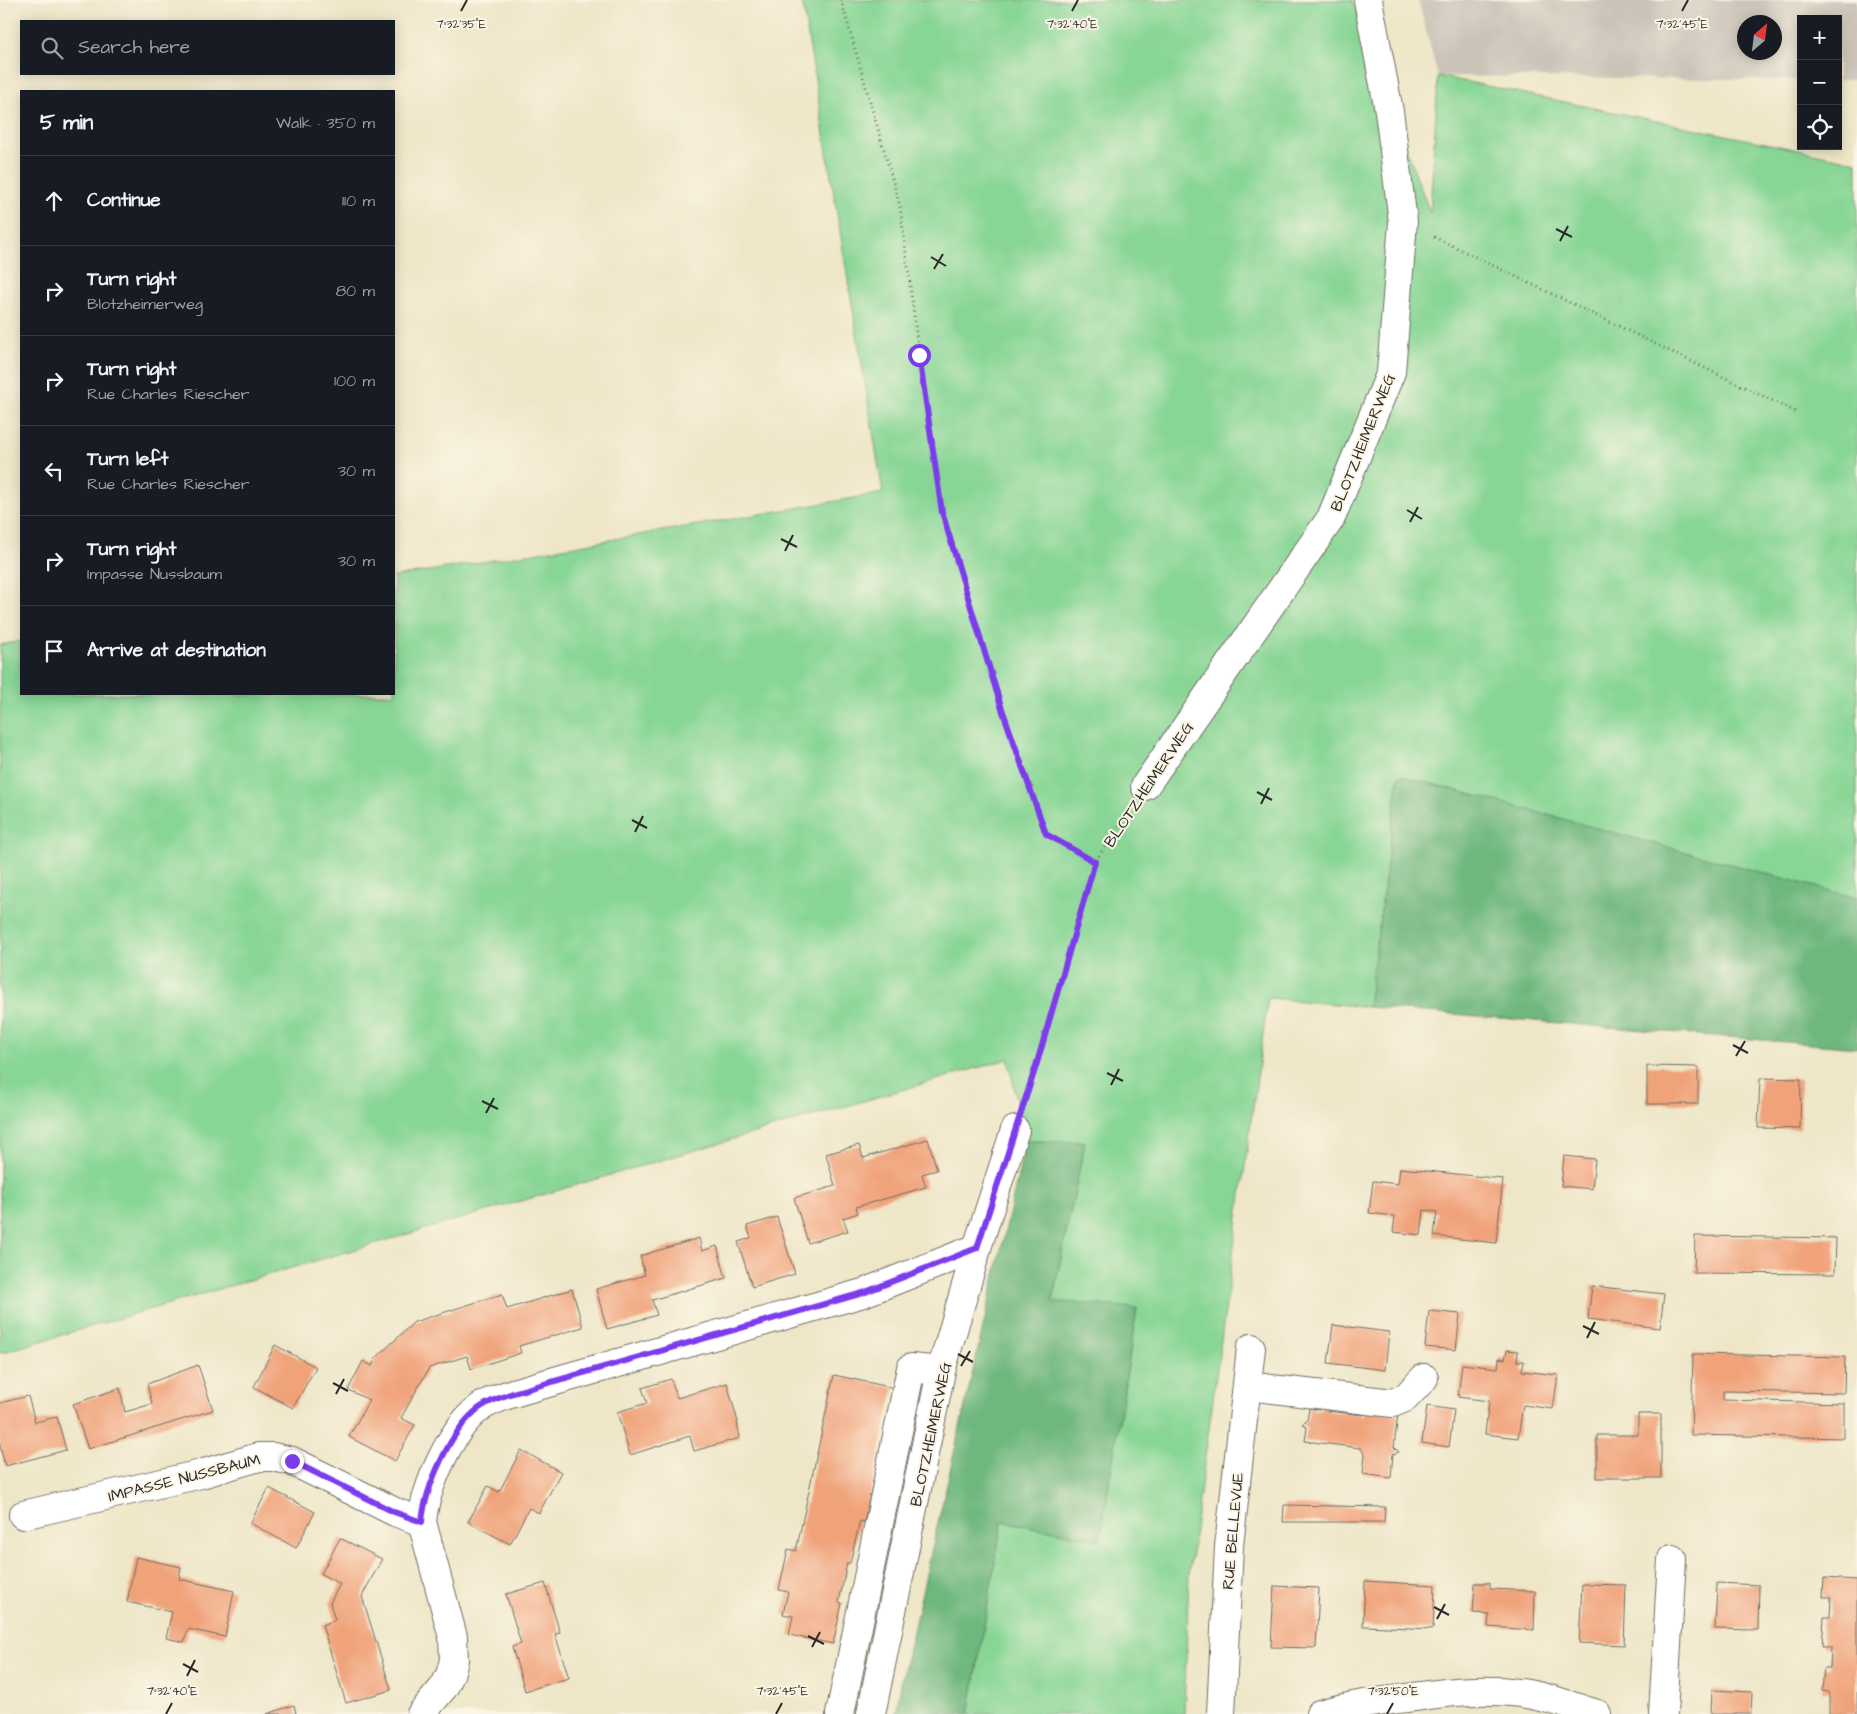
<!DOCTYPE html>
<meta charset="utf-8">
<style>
:root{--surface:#171b24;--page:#20242c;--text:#f1f3f6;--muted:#9ea1a6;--line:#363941}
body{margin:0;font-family:"Architects Daughter",sans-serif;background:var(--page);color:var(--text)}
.controls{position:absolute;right:15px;top:15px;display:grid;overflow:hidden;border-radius:0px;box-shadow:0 2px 12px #0003}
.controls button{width:45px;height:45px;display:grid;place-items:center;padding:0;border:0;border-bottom:1px solid var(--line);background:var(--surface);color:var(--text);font:25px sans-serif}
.compass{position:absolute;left:1737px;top:15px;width:45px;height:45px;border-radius:50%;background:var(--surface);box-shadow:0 2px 12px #0003;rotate:28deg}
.stop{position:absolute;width:15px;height:15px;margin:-11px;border:4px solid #7c3aed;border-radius:50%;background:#fff}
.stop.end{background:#7c3aed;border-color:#fff;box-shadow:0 1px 5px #0008}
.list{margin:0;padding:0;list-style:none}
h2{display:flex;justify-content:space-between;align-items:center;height:65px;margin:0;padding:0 20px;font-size:21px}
h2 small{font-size:16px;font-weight:400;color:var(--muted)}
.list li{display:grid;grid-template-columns:32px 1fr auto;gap:15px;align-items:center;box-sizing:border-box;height:90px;padding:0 20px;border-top:1px solid var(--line)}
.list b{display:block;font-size:19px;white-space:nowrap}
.list p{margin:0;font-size:16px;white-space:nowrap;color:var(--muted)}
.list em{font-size:16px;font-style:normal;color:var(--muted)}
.icon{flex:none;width:28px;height:28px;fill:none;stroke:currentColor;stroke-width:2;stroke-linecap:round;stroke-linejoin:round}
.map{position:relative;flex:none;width:1857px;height:1714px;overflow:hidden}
.search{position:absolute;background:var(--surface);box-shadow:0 2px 12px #0003;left:20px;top:20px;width:375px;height:55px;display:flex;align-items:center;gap:12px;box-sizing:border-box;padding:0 18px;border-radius:0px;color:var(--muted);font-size:19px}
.panel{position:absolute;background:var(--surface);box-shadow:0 2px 12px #0003;left:20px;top:90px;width:375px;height:605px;border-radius:0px}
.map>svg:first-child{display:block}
.industrial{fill:#cac3b8;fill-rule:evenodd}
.green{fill:#88d695;stroke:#5a8060}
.forest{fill:#6eb77e;stroke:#4c7154}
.building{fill:#f0a279}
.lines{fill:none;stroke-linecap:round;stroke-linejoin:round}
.minor-casing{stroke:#6f6c62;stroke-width:30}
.path{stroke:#6f6c62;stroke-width:3;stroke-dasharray:1 4;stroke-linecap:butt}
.minor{stroke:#fff;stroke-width:28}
.route{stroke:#7c3aed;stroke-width:6}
.ticks{fill:none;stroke:#2b2b2b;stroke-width:2}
.labels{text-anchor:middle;stroke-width:4;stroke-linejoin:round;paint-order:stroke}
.street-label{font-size:16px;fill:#2b2b2b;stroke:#fcf5e5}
.ticks-label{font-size:12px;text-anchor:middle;fill:#2b2b2b;stroke:#fcf5e5;stroke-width:4;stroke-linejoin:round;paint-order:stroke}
</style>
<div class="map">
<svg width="1857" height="1714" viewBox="0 0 1857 1714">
<rect width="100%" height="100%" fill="#fcf5e5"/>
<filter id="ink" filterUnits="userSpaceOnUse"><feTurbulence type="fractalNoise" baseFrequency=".02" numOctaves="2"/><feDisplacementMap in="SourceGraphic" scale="10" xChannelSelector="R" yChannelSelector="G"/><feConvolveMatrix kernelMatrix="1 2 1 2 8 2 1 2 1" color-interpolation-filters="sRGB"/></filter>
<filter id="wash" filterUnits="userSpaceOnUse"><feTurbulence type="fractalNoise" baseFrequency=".0096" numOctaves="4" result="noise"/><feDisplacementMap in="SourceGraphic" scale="20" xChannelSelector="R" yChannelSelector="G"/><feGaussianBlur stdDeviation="1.12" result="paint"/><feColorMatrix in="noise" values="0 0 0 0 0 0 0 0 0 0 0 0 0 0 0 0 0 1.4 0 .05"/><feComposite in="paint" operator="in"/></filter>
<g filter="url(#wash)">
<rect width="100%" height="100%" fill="#eee6c7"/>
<path class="industrial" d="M1418,0H1857V80H1838V19H1801V80L1438,76ZM1744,22H1774V52H1744Z"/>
<path class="green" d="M802,0H1352L1430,213L1438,76L1857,162V898L1399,776L1368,1007L1268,998L1189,1574L1184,1714H969L1002,1521L1100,1540L1137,1309L1052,1302L1085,1142L1026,1141L1008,1059L0,1353V645L21,641V694H394V577L883,493Z"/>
<g class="forest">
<path d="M1399,775L1857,898V1048L1368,1007Z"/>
<path d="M1026,1141L1085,1142L1052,1301L1137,1308L1100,1540L1002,1521L969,1714H896L901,1683Z"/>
</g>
<g id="blocks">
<g class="building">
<path d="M1647,1066L1698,1067V1104H1647Z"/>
<path d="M1760,1078L1801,1079L1800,1129L1758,1128Z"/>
<path d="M928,1139L937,1170L922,1174L926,1187L856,1207L858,1213L843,1218L848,1231L808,1243L794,1198L835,1186L826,1154L859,1145L863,1158Z"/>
<path d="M1564,1156L1595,1159L1592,1189L1561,1186Z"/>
<path d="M1400,1168L1503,1179L1496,1243L1434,1236L1437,1212L1424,1210L1421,1235L1393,1232L1395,1216L1369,1213L1373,1181L1398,1184Z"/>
<path d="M777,1217L795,1274L752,1287L738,1242L751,1238L747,1226Z"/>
<path d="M1695,1236L1836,1238L1835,1274L1694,1273Z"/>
<path d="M699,1238L702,1251L717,1246L726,1278L652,1300L657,1315L607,1329L596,1289L645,1275L640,1256Z"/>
<path d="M1592,1286L1664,1294L1660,1328L1588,1319Z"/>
<path d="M572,1289L583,1327L519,1346L521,1353L471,1369L467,1356L429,1368L401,1418L415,1425L395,1461L349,1437L369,1400L348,1390L363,1361L372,1366L375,1359L414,1322L502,1294L507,1309Z"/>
<path d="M1429,1311L1460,1314L1456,1350L1425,1347Z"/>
<path d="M1333,1325L1389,1332L1385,1370L1328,1363Z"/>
<path d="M275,1345L316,1367L293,1408L254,1387Z"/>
<path d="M1507,1350L1518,1351L1517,1361H1524L1522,1371L1558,1375L1553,1409L1523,1405L1518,1438L1485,1434L1489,1401L1458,1397L1462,1364L1498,1368L1499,1358L1505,1359Z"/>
<path d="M1693,1354L1845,1357L1844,1393L1723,1391V1400L1844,1403V1438L1691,1435Z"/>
<path d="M198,1365L213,1410L88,1449L73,1404L120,1388L125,1412L152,1404L147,1384Z"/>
<path d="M834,1375L894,1388L864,1522L860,1521L850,1563H847L839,1602L842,1603L833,1644L789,1635L793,1616L783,1614L788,1592L779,1590L788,1549L796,1551Z"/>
<path d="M671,1379L677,1398L727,1383L738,1422L737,1423L740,1438L694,1451L690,1436L630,1455L617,1412L647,1403L642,1388Z"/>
<path d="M28,1396L35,1422L57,1417L66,1450L5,1466L0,1446V1403Z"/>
<path d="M1324,1404L1327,1411L1364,1415L1365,1410L1398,1414L1394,1447L1399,1452L1393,1454L1391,1478L1363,1474L1365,1454L1360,1448L1305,1441L1307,1428L1302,1424L1307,1421L1309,1408L1319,1410Z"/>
<path d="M1427,1406L1454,1410L1449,1447L1422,1443Z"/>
<path d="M1638,1414H1661V1478H1597V1435H1638Z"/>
<path d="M521,1450L561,1472L539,1513L529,1508L510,1544L468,1522L488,1486L499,1492Z"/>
<path d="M269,1488L315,1512L296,1548L250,1523Z"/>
<path d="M1284,1505L1385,1507L1384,1522H1283Z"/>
<path d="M340,1538L382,1559L362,1596L391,1690L346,1703L322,1625L335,1620L330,1603L340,1584L321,1574Z"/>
<path d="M136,1557L181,1567L179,1579L234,1591L225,1637L188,1629L184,1642L166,1638L172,1612L127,1602Z"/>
<path d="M1824,1578L1857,1580V1714H1829V1692L1822,1691L1824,1668H1830L1831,1647H1822L1824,1617H1830L1831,1597H1823Z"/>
<path d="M1365,1581L1435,1585L1433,1629L1363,1626Z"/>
<path d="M545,1583L560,1633L555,1634L569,1678L525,1691L512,1647L521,1644L506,1594Z"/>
<path d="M1475,1583H1490V1589L1535,1591L1534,1630L1488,1627L1489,1614L1473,1613Z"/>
<path d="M1717,1583L1759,1585L1758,1630L1715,1629Z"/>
<path d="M1582,1584L1626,1585L1624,1645L1579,1643Z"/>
<path d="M1274,1586L1319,1588L1316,1648L1271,1647Z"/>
<path d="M1712,1690L1752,1692L1751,1714H1711Z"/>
<path d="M294,1705L296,1714H267Z"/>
</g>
</g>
</g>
<g filter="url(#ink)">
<use href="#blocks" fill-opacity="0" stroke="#6f6c62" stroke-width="1"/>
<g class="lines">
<g class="minor-casing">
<g id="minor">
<path d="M1145,786L1331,518L1391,372L1403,222L1389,111L1368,0"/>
<path d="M1247,1386L1393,1403L1405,1398L1424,1378"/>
<path d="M23,1515L201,1474L259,1457H273L292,1461L395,1512L422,1522"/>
<path d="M421,1714L444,1687L450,1675L454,1660L453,1637L422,1522C425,1488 450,1431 478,1409C487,1402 501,1397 513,1393L863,1293L977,1248"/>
<path d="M840,1714L911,1368L941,1371"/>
<path d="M871,1714L941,1371L977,1248L1015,1130"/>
<path d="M1221,1714L1229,1546L1251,1348"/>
<path d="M1320,1714C1351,1705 1382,1701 1414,1697C1449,1692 1484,1688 1520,1693C1546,1696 1571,1706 1597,1714"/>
<path d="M1663,1714L1672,1559"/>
</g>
</g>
<g class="path">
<path d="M841,0L900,206L919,355L942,513L1001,706L1046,834L1095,862"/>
<path d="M1434,237L1798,413"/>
<path d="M1025,1100L1095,862L1128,811"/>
</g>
<use href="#minor" class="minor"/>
</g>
</g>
<g class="lines" filter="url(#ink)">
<path class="route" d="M292,1461L394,1512L422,1522C425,1488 450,1431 478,1409C487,1402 501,1397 513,1393L863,1293L977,1248L1037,1063L1095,862L1046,834L1001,706L942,512L919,355"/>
</g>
<path class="ticks" d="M461,11L467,0M1072,11L1078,0M1682,11L1688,0M1556,229L1572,237M1560,241L1568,226M931,257L946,266M934,269L943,254M1407,510L1422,519M1410,522L1418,507M781,539L797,547M785,551L793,535M1257,792L1272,800M1261,804L1269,788M632,820L647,828M635,832L643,816M1733,1045L1748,1053M1736,1056L1745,1041M1107,1073L1123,1081M1111,1085L1119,1069M482,1101L498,1109M486,1113L494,1098M1583,1326L1599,1334M1587,1338L1595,1322M958,1354L973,1362M961,1366L970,1351M333,1383L348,1391M336,1394L344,1379M1434,1607L1449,1615M1437,1619L1445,1604M808,1636L824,1644M812,1647L820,1632M183,1664L198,1672M187,1676L195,1660M166,1714L172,1703M776,1714L782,1703M1387,1714L1393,1703"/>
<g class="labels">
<g class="street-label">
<text transform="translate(1362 442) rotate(-68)" y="6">BLOTZHEIMERWEG</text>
<text transform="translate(1148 784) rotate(-56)" y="6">BLOTZHEIMERWEG</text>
<text transform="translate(930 1434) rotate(-78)" y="6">BLOTZHEIMERWEG</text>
<text transform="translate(184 1477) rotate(-14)" y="6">IMPASSE NUSSBAUM</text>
<text transform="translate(1232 1531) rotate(-85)" y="6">RUE BELLEVUE</text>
</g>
</g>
<g class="ticks-label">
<text x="461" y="28">7°32'35"E</text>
<text x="1072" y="28">7°32'40"E</text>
<text x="1682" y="28">7°32'45"E</text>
<text x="172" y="1695">7°32'40"E</text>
<text x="782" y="1695">7°32'45"E</text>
<text x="1393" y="1695">7°32'50"E</text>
</g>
</svg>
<div class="controls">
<button>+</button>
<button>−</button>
<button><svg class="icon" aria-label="locate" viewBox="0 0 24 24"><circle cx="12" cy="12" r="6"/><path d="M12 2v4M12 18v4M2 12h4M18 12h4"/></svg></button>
</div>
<svg class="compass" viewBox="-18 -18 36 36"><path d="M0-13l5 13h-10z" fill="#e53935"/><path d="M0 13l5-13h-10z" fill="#9ea1a6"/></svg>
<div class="stop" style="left:919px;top:355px"></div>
<div class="stop end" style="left:292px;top:1461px"></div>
<div class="search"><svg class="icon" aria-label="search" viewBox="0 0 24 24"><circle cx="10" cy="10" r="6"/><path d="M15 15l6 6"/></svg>Search here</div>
<section class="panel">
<h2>5 min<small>Walk · 350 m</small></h2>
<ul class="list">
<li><svg class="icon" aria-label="ahead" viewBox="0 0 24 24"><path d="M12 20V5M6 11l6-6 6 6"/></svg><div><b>Continue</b></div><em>110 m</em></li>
<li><svg class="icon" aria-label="right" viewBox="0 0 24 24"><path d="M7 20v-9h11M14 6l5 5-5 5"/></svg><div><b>Turn right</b><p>Blotzheimerweg</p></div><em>80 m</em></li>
<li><svg class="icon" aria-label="right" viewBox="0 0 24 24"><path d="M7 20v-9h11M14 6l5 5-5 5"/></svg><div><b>Turn right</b><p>Rue Charles Riescher</p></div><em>100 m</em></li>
<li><svg class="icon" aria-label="left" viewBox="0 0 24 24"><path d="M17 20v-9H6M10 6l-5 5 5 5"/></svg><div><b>Turn left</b><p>Rue Charles Riescher</p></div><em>30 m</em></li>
<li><svg class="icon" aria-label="right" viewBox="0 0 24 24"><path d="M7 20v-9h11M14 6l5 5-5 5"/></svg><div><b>Turn right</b><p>Impasse Nussbaum</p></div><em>30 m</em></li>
<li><svg class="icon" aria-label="arrive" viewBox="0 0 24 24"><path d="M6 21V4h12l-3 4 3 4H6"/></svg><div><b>Arrive at destination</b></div></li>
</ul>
</section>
</div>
